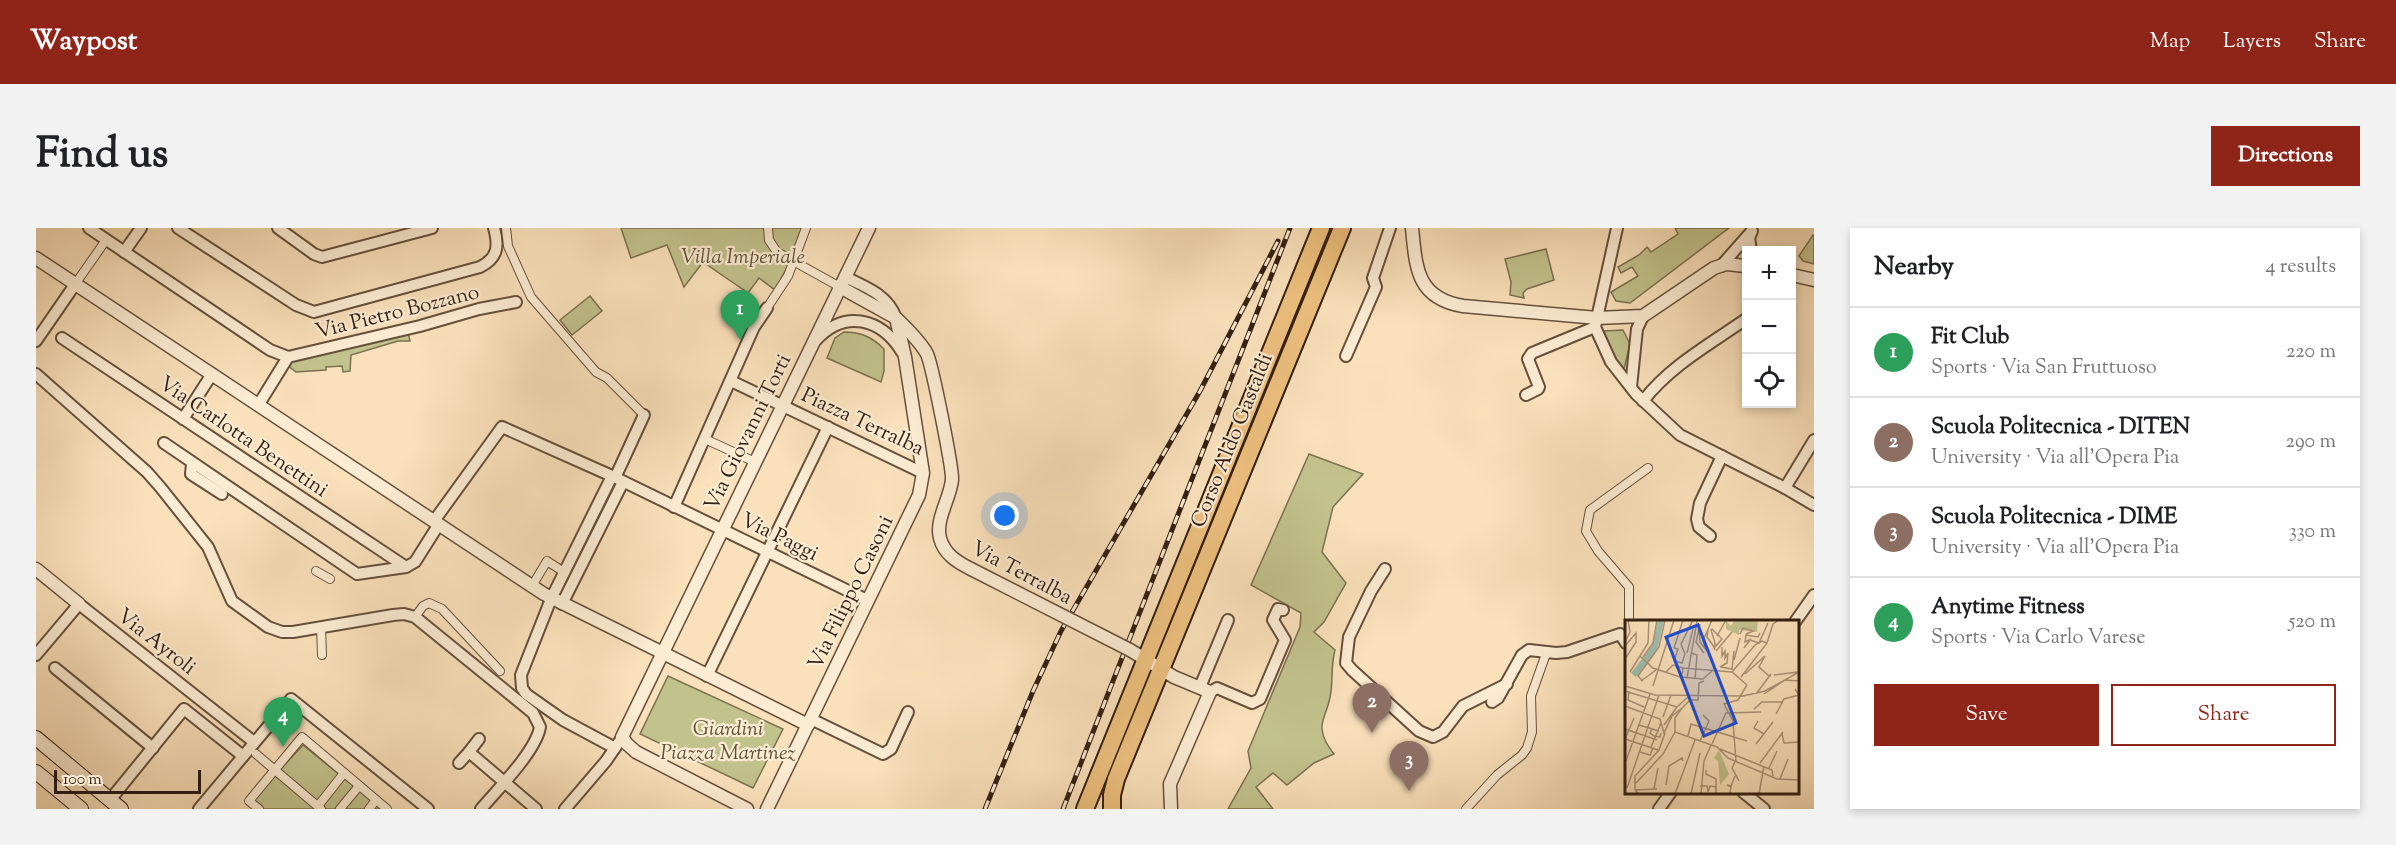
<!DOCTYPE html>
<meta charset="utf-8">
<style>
:root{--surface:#fff;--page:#f2f2f2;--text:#202124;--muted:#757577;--line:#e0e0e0;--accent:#8f2418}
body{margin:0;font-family:"Sorts Mill Goudy",serif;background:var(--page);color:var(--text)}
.controls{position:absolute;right:18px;top:18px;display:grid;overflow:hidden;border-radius:0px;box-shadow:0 3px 9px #0003}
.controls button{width:54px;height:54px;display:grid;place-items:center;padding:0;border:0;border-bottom:2px solid var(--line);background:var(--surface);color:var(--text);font:30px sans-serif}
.scale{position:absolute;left:18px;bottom:15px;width:147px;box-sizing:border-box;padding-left:6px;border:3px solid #341f12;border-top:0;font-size:16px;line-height:21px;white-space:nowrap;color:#341f12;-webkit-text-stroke:4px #fcecd3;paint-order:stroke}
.you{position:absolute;left:969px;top:288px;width:21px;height:21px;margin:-15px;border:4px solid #fff;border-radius:50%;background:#1a73e8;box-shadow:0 0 0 9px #1a73e833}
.badge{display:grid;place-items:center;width:39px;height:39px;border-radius:50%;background:var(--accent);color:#fff;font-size:20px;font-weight:700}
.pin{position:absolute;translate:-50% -50px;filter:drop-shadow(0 2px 3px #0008)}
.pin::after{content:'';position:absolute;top:32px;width:21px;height:18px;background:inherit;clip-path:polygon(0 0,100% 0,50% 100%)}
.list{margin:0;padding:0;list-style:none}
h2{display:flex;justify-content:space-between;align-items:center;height:78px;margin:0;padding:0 24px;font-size:26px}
h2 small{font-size:20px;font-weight:400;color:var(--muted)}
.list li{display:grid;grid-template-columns:39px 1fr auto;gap:18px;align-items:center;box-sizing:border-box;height:90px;padding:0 24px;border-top:2px solid var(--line)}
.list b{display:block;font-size:22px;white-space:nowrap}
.list p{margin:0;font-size:20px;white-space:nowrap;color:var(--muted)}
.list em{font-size:20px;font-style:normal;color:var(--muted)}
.actions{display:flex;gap:12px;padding:18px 24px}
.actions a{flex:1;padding:14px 0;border:2px solid var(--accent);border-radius:0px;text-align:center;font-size:21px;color:var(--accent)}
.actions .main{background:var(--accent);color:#fff}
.icon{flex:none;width:33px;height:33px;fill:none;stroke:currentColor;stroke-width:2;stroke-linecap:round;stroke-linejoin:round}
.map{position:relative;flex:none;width:1778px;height:581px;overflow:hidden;border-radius:0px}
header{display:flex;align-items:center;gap:36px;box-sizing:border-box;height:84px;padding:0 30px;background:var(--accent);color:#fff}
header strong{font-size:28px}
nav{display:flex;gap:33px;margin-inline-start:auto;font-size:21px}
.intro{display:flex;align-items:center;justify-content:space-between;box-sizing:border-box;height:144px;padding:0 36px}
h1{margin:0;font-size:42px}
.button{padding:15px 27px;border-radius:0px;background:var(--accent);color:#fff;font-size:21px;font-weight:700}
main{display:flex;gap:36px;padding:0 36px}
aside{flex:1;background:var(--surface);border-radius:0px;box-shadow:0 3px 9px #0003}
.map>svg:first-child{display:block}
.green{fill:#c2c28d;stroke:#7b7050;stroke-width:1.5}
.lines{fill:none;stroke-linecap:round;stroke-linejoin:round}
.pedestrian-casing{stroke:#66503c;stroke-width:10}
.minor-casing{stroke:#66503c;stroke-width:14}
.tertiary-casing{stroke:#66503c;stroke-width:15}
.secondary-casing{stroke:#341f12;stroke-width:16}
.primary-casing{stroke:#341f12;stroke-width:20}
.pedestrian{stroke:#fcecd3;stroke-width:8}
.minor{stroke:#fcecd3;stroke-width:10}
.tertiary{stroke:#fcecd3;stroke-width:12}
.secondary{stroke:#fcecd3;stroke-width:14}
.primary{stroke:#edc07e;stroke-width:16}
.rail-casing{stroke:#341f12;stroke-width:5}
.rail{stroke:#fcecd3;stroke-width:3;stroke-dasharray:9;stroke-linecap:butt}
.tertiary-bridge-casing{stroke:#66503c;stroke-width:15;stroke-linecap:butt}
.tertiary-bridge{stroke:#fcecd3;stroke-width:12}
.labels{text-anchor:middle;stroke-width:4.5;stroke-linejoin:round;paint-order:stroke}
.park-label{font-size:21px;font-style:italic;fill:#5f5037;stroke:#fcecd3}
.street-label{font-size:21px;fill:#341f12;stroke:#fcecd3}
.inset-road{fill:none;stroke:#ab9377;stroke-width:1.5}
.view{fill:#1d4ed8;fill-opacity:0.15;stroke:#1d4ed8;stroke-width:3}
.inset-edge{fill:none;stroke:#341f12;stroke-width:3}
</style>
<header>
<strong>Waypost</strong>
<nav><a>Map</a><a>Layers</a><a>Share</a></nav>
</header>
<div class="intro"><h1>Find us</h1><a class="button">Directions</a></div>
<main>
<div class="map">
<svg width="1778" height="581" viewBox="0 0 1778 581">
<rect width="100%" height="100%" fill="#fae1bb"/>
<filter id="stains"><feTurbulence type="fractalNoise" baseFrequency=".00333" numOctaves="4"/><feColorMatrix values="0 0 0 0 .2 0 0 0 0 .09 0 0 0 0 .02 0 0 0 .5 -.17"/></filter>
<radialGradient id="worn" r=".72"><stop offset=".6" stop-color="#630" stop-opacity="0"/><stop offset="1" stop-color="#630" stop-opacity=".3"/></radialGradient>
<g class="green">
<path d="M585,0H766L755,32L739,62L723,50L712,65L667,34L648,59L631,17L595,30Z"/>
<path d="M1639,0H1693L1594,75L1580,73L1575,64L1602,48L1596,39L1585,45L1582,39L1603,27L1611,19L1615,24L1642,6Z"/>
<path d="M1777,7H1778V36L1767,33L1763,28Z"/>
<path d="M1510,21L1518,52L1491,61L1487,65L1488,70L1474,67L1475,54L1469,31Z"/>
<path d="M554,68L566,83L536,107L524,92Z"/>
<path d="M1587,102L1594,116L1588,141L1574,123L1568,103Z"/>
<path d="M372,104L374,113H362L315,127L314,143L307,144L306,138L290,139V142L260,144L251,137L256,133Z"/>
<path d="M808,104C825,104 836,109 848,121V143L845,154L791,130L799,110Z"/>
<path d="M1273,226L1327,246L1297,279L1286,324L1310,355L1288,394L1278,404L1299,422C1294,440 1298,456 1293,474C1291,482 1285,493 1286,501C1287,511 1292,518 1298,526L1278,535L1251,557L1237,545L1220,559L1237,581H1192L1215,540L1212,523L1264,399L1265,385L1215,357Z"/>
<path d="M632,448L747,501L717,560L604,506Z"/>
<path d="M267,517L346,581H227L216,572Z"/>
</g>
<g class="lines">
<g class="pedestrian-casing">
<g id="pedestrian">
<path d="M470,0L472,18L495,69L560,144L571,150L608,187"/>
<path d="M732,0L733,12L741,24L804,59"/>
<path d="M40,55L70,12"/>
<path d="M731,80L752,48L770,0"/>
<path d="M669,211L719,234"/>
<path d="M280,343L294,351"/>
<path d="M496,358L511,333L528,344"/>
<path d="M379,389L387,378L393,375L406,381L464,443"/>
<path d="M1593,394V359L1562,323L1550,303L1554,282L1612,240"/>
<path d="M285,399L286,427"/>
<path d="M220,526L285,581"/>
<path d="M282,578L308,545"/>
<path d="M223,581L213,573L266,509L351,581"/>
<path d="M304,581L323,558"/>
<path d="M333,581L340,572"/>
<path d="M1430,581L1461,547L1486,527L1491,520L1496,504L1495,468L1511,423"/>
</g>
</g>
<g class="minor-casing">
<g id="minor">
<path d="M53,0L234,122L252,129L384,98L443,81L480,74"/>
<path d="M142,0L260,77L278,84L444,39C462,30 463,18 458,0"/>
<path d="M242,0L278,26L286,29L396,0"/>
<path d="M1581,0L1559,99L1575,134L1600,166L1644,207L1749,260L1778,277"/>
<path d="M1715,22L1713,10L1716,3"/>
<path d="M88,24L105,0"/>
<path d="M1685,38L1715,4"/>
<path d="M809,49C830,59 852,67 860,90"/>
<path d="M26,110L370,339"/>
<path d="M780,112C809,81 845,90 866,124"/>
<path d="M0,113L40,55"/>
<path d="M1310,128L1340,59L1337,50L1354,0"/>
<path d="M0,146L111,244L125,260L172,319L196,373L232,399L246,404H257L357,387L368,386L379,389L497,485L504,499C500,523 462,561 445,581"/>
<path d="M695,153L887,245"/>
<path d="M1595,159L1601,101L1607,88"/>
<path d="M1490,167L1502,161L1503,159L1492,131L1496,125L1559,99"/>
<path d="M1607,173C1634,138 1674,116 1710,91"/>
<path d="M223,176L252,129"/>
<path d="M147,191L176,146"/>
<path d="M128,215L321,346L370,339L379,334L403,296"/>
<path d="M156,236L155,246L186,266"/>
<path d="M576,248L515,371L485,447L486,460L490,466L527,492L579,520"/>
<path d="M579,250L608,187"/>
<path d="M1749,260L1778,212"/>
<path d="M638,279L718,99L731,80"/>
<path d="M398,293L466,199L576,248L831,372"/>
<path d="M1674,308L1663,299L1661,291L1664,275L1686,228"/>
<path d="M1349,341L1335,363L1313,409L1310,435L1316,442L1383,503L1397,509L1407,504L1427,478L1471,456"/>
<path d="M526,376L587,254"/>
<path d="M1759,394L1778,367"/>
<path d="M0,427L43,376L218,514"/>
<path d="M19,440L117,520"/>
<path d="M671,448L792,199"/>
<path d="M1164,459L1192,392"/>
<path d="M1174,464L1181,460L1216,475L1224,471L1249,412L1237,392L1242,381L1247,382"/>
<path d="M1456,474L1462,470L1486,427L1493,422L1520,425L1531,424L1584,406L1590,415"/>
<path d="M775,491L847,526L855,521L872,484"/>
<path d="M433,524L443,511"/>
<path d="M423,535L433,524L500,581"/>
<path d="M1707,564L1728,581"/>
<path d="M74,572L148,481L207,528"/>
<path d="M163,581L255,471L392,581"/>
<path d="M529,581L570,533L583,514"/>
<path d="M1623,581L1635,564"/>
</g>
</g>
<g class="tertiary-casing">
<g id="tertiary">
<path d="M1376,0C1380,39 1380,70 1427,78L1561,90L1607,88L1678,40L1690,36L1710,38"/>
<path d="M0,30L508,366L772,497"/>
<path d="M1756,47L1778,52"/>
<path d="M861,91C872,102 884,113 891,126C896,137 917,241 916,252C914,271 899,292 904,310C908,326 921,334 935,341"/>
<path d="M0,341L43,376"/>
<path d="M1094,422L1138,449L1174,464L1134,556L1135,581"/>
<path d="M711,581L600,524L591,516L586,509L833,0"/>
<path d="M731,581L883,267L887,245L869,129L860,90L804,59"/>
</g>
</g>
<g class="secondary-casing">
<g id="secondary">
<path d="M0,510L85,581"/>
<path d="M0,544L45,581"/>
</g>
</g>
<g class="primary-casing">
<g id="primary">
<path d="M1049,581L1285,0"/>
<path d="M1076,581V567L1080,551L1306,0"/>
</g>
</g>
<use href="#pedestrian" class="pedestrian"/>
<use href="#minor" class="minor"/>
<use href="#tertiary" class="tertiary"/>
<use href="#secondary" class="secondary"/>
<use href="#primary" class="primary"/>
<g class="rail-casing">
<g id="rail">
<path d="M949,581L997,463L1025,403L1164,163L1242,13"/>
<path d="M1027,581L1254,0"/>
</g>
</g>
<use href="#rail" class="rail"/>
<g class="tertiary-bridge-casing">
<path id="tertiary-bridge" d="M935,341L1094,422"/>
</g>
<use href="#tertiary-bridge" class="tertiary-bridge"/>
</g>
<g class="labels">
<g class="park-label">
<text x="707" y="35">Villa Imperiale</text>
<text x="692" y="507">Giardini<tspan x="692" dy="24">Piazza Martinez</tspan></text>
</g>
<g class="street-label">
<text transform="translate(361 83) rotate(-14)" y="7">Via Pietro Bozzano</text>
<text transform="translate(827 193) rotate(25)" y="7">Piazza Terralba</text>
<text transform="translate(711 204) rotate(-64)" y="7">Via Giovanni Torti</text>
<text transform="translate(208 208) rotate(34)" y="7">Via Carlotta Benettini</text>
<text transform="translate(1195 212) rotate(-68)" y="7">Corso Aldo Gastaldi</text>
<text transform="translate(744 308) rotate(26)" y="7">Via Paggi</text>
<text transform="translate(986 344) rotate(28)" y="7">Via Terralba</text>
<text transform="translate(814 364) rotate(-64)" y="7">Via Filippo Casoni</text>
<text transform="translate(121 413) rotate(38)" y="7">Via Ayroli</text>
</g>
</g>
<g transform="translate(1589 392)">
<rect width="174" height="174" fill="#fae1bb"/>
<path d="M110,0H133L132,12L114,10V15L101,9V1L106,6ZM94,130L104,154L95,165L93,141L89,138Z" fill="#c2c28d"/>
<path d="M33,0H39L32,31L11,57L6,53L27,26Z" fill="#9ebeb0"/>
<path class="inset-road" d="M75,4L71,22L79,33M74,10L75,22L82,31L78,21L87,0M83,10L82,17L89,27M115,14L118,8L128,11L121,14M92,16L101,0M126,19L120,22L121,15L133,17L135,13M0,22L5,12L3,0M0,26L11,13V22L0,39M90,27L97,19L87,9L86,10L90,23V27L89,28L90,30M49,28L58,0M49,28L53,29L49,41L53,42M119,28L125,20L134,23L143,3M91,31L107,12M62,33L68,9M66,33L72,35L70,59M15,36L28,48L55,57L78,59L87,51M18,37L28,23L32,0M109,40L115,18M53,42L57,43L60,34L56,24L68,0M95,47L102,43L103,33L100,38V31L97,36V27M96,47L107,49L109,31M5,52L23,23L24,0M41,52L48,45L58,48M107,52L130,25L137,21L142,23M120,54L140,36L134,47L144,56M149,55L173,52M116,57L142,23L148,4L154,0M56,58L58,48L107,52L122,65M62,58L72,1M16,61L31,50M18,61L13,56L34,27L40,0M0,66L30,75L118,76L140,71L174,52M28,66L49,0M0,71L52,87L63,77M4,71L3,80L19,87M131,74L146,54M139,74L160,60L174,61M0,86L35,99L39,113L47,96L57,88L50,98V112L92,127L103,138L152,159L174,160M57,88L65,80H73L74,63L79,61M129,89L137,82H157M151,94L159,79L174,75L170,69M38,97L46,75M133,101L129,108L139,114M14,105L34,111M39,105L52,87M0,109L32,120M27,109L25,113L29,116L35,117L36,113M157,114L159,123L174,122M63,116L66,104L122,121M0,119L33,130M0,119L9,98M75,121L84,101L78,95M87,124L101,93L136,92M131,124L148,102M26,127L36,103M95,129L147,150L148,156M15,132L25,135L28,128M1,141L25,74M110,142L107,148L114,161M111,142L108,101L99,84L113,80L122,65M135,143L158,112M144,148L152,131M81,150V154L91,159V174M155,159L163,139M11,163L38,134L50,112M41,165L44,146L57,138L58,141M75,166H82L83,172L85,166L92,167M2,168L34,75M29,169L33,148M10,170L32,169M105,173L106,167L102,165L106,166L110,156M14,174L10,170V156L34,130L40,113M50,174L70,120M66,174L75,133M76,174L79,141L86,125M134,174L139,146"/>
<path class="view" d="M73,5L111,103L79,116L41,17Z"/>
<rect width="174" height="174" class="inset-edge"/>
</g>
<rect width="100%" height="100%" filter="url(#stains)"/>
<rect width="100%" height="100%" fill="url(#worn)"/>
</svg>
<div class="controls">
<button>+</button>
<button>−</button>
<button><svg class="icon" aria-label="locate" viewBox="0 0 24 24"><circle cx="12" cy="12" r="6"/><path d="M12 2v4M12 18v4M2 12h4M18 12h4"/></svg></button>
</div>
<div class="scale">100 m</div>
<div class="you"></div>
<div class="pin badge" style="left:704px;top:112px;background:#2e9e5b">1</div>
<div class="pin badge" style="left:1336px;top:505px;background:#8d6e63">2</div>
<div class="pin badge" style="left:1373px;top:563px;background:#8d6e63">3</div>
<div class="pin badge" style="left:247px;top:519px;background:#2e9e5b">4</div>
</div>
<aside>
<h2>Nearby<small>4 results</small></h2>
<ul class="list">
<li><span class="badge" style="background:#2e9e5b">1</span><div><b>Fit Club</b><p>Sports · Via San Fruttuoso</p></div><em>220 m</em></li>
<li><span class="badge" style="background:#8d6e63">2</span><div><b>Scuola Politecnica - DITEN</b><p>University · Via all'Opera Pia</p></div><em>290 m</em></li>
<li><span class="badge" style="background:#8d6e63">3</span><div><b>Scuola Politecnica - DIME</b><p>University · Via all'Opera Pia</p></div><em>330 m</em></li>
<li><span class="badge" style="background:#2e9e5b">4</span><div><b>Anytime Fitness</b><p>Sports · Via Carlo Varese</p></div><em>520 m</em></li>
</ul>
<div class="actions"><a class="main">Save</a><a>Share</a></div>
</aside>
</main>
